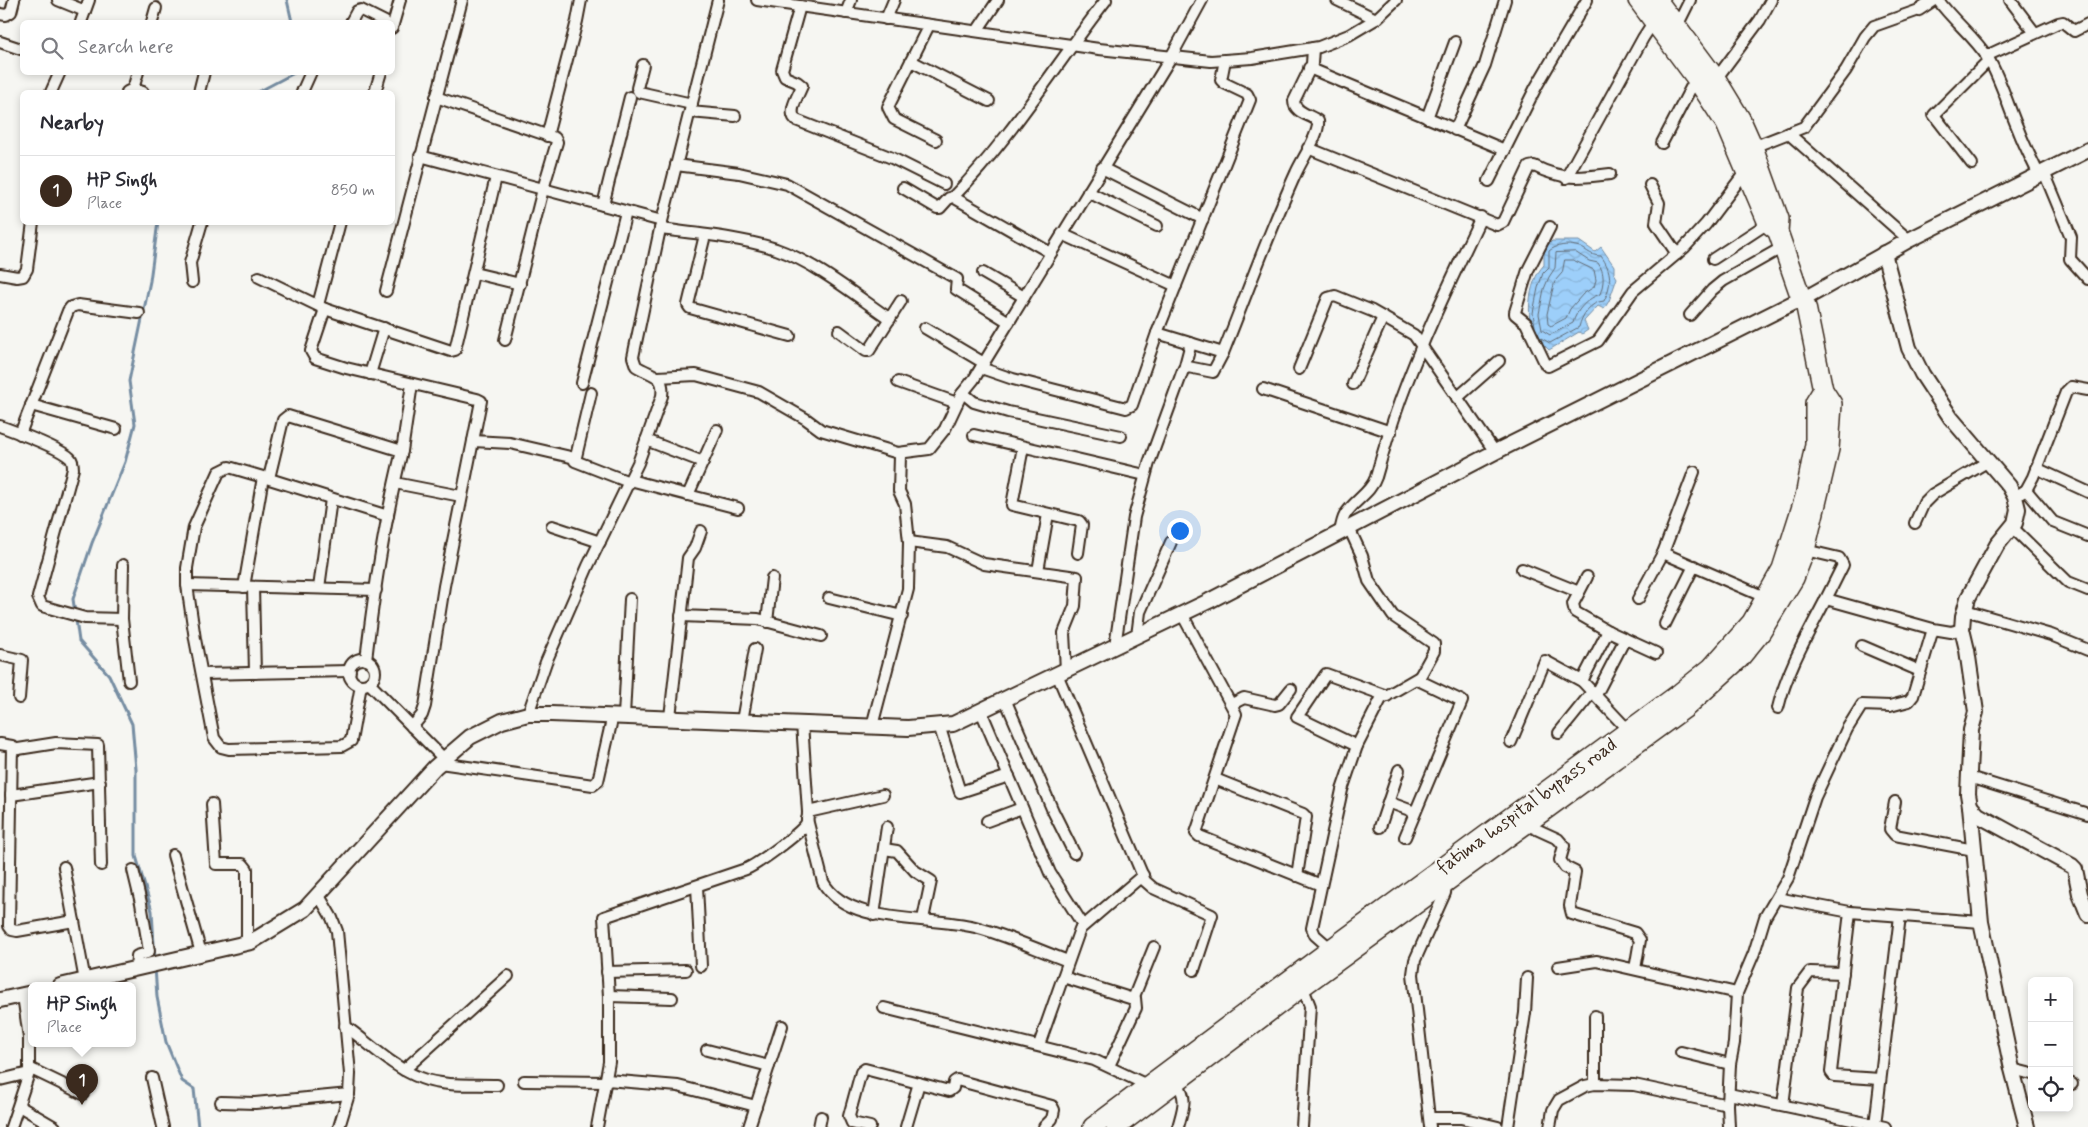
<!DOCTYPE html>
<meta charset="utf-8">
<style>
:root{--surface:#fff;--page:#f7f7f7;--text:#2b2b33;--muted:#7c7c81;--line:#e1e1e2;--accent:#3b2a1e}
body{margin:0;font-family:Mynerve,sans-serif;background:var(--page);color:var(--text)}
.controls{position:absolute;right:15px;bottom:15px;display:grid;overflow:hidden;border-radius:8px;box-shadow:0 2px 8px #0003}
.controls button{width:45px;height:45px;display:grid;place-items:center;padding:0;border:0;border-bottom:1px solid var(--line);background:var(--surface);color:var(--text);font:25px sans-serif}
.you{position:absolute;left:1179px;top:530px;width:18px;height:18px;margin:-12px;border:4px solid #fff;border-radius:50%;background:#1a73e8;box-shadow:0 0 0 8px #1a73e833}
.badge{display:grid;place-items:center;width:32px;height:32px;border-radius:50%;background:var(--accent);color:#fff;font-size:16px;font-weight:700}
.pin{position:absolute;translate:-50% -41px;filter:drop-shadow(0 1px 2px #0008)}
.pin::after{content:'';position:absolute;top:26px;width:18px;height:15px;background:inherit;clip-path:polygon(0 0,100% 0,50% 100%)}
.popup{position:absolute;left:28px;top:982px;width:108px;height:65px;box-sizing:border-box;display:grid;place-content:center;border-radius:8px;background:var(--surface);filter:drop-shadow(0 1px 4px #0005);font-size:16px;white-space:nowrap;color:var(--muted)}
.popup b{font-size:19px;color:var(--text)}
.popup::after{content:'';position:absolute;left:50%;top:100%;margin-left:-10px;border:10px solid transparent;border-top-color:var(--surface)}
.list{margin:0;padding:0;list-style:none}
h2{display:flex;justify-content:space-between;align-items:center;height:65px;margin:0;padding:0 20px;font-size:21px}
h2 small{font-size:16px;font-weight:400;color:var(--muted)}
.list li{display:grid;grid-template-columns:32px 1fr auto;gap:15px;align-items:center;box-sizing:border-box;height:70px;padding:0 20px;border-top:1px solid var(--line)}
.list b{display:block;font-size:19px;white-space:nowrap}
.list p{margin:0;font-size:16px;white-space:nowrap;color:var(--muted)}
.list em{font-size:16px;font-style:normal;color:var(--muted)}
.icon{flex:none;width:28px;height:28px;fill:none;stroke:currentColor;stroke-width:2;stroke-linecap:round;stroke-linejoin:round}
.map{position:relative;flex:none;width:2088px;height:1127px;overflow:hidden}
.search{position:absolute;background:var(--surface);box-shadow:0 2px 8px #0003;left:20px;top:20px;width:375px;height:55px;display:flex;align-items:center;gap:12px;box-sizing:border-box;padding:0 18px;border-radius:8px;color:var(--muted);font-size:19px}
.panel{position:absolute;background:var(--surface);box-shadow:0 2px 8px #0003;left:20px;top:90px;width:375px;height:135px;border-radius:8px}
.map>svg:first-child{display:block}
.water{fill:url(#water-waves);stroke:#768da2}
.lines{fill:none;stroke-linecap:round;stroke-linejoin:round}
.shore{stroke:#626c76;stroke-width:1}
.stream{stroke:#768da2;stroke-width:3}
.street-casing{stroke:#3b2a1e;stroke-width:14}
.secondary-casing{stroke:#3b2a1e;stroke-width:18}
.highway-casing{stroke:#3b2a1e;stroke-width:22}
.street{stroke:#f6f6f2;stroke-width:10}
.secondary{stroke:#f6f6f2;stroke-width:14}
.highway{stroke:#f6f6f2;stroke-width:19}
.labels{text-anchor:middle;stroke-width:4.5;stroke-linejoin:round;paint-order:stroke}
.street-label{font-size:19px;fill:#3b2a1e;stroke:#f6f6f2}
</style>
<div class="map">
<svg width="2088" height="1127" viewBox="0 0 2088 1127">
<defs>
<pattern id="water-waves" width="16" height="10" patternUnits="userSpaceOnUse" patternTransform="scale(1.25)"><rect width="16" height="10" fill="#9dcffa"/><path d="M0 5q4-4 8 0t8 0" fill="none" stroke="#88b2d6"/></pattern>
</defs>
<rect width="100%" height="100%" fill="#f6f6f2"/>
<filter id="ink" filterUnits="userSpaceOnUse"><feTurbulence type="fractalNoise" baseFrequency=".02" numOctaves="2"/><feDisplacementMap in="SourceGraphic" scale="10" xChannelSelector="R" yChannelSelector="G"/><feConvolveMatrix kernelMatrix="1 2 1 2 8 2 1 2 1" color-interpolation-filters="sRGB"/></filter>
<g filter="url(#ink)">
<path class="water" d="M1552,241H1579L1595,252L1601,247L1614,266V273L1617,278L1609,301L1604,309L1598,306L1584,321L1588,330L1582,334L1579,332L1549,350L1541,342H1535C1526,322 1527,282 1544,265V249Z"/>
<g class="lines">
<g class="shore">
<path d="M1575,252L1589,261L1598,263C1605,273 1604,283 1600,294C1588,298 1576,310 1573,323L1550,335L1542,330L1539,314L1544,289L1549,277L1555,268L1556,253Z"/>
<path d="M1565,260H1573L1594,270L1596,280L1594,287L1583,294L1570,309L1566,318L1551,326L1548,324L1547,314L1552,292L1555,281L1562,273Z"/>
<path d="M1535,326L1533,313L1538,288L1543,273L1549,267V251C1556,245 1568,244 1576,246C1586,248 1589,256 1601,256C1612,271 1612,284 1604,301C1590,302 1582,315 1579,327L1550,343L1539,337"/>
</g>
<g class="stream">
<path d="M287,0L292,22"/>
<path d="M258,92L296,72"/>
<path d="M155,961L152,911L136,856V769L132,724L109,675L79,641L73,599L92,543L125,462L135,424L129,381L150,281L158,222"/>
<path d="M155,967L157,997L166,1042L182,1081L194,1089L198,1127"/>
</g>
<g class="street-casing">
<g id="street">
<path d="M58,0L85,11"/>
<path d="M757,0L1099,49L1211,61L1252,58L1319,47L1349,35L1376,19L1396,0"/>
<path d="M1337,0L1376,19"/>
<path d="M1938,0C1953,21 1974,36 1988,58C2001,80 2008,106 2018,129C2024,145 2032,160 2039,175"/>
<path d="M2010,0L2035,33"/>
<path d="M800,6L782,70L785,77L797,82L802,86C798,96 787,112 796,120L892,158L944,184"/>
<path d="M846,13L851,0"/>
<path d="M0,14L6,15L11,12L14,0"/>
<path d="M886,19L894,0"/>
<path d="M81,22L89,0"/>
<path d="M152,22L156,8"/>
<path d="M351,22L357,11L361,10L385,22"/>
<path d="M929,25L888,107L894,119L936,140"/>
<path d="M1677,26L1690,0"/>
<path d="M392,28L400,0"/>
<path d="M977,31L998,0"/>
<path d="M0,42L21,49"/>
<path d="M1986,56L2058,23L2063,22L2074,31L2088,24"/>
<path d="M911,61L989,101"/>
<path d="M643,65L637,88L639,92L692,104"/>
<path d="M1309,68L1505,150"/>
<path d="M1716,79L1760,20L1771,0"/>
<path d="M133,89L138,72"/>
<path d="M51,92L60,72"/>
<path d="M127,92L133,89L143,92"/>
<path d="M199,92L204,72"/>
<path d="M302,92L311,72"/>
<path d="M375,92L381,72"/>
<path d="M436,97L555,138L557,142L543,189L505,340"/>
<path d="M690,112L735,116"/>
<path d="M1427,118L1455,42"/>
<path d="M1455,130L1485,65L1505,0"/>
<path d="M1788,133L1909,240"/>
<path d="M547,136L577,21L581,0"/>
<path d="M1662,143L1696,78"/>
<path d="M1753,147L1804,127L1846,70L1865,37L1874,26L1919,10L1934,0"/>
<path d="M1308,148L1497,225L1503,222L1529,167L1534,166C1562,180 1579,178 1610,174"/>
<path d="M420,156L662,221"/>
<path d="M1972,164L1934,115L1989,60"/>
<path d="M676,165L739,173L787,184L957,279L956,289L1009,322"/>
<path d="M1102,168L1203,219"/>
<path d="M2044,172L2071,237L2070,259L2088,279"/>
<path d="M1566,178L1643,38L1654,21"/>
<path d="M1489,181L1536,87L1587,0"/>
<path d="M1650,185L1659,203L1656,223L1677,254"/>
<path d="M903,188L937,208H940L949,198L953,197L1051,253"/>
<path d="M1088,192L1157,226"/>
<path d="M953,197C1011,138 1055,66 1106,0"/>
<path d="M603,205L630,97"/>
<path d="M1550,227L1528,270L1515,312V314L1526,323L1546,365L1548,366L1598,341L1633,291L1684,248L1706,224L1746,171"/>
<path d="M660,229C699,234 739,237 776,249C816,263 855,295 890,319"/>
<path d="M1062,234L1176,286"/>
<path d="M705,235L688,305L690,308L790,336"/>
<path d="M1713,259L1768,223"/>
<path d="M474,273L520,284"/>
<path d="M983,273L1024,297"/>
<path d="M0,274L17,277L23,276L27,269L33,222"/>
<path d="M259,277L325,309L311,351L315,358L346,368L477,399L481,401L444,586L425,706L422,715L412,727"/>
<path d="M192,282L190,263L202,222"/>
<path d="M386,291L462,0"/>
<path d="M318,305L340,222"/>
<path d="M325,309L451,351L455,350L496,177"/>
<path d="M1690,315L1712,290L1723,281L1783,247"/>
<path d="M925,328L984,363"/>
<path d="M839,331L866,351H869L901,301"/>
<path d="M1157,333L1223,353C1247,293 1269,232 1296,173C1302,159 1320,134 1318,121C1310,115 1294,112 1294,101L1312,64L1313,48"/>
<path d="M981,368L1013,379L1126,408L1132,405L1157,333L1250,100L1247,94L1224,83L1221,80L1225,60"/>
<path d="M1184,369L1191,343"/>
<path d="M1299,369L1328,298L1335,296L1372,311L1414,335L1495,452"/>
<path d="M370,374L384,328"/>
<path d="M658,377L696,375L759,392L806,419L821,430L898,453L900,456L899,491L905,504L909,542L908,589L872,726"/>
<path d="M898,382L957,403"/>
<path d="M582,383L626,212"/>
<path d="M1353,384L1383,317"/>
<path d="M1263,389L1391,432"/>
<path d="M591,393L575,461L629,482"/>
<path d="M963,393L974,402L1008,412L1121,436"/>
<path d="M1457,398L1499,361"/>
<path d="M31,405L116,429"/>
<path d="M0,426C16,432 59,447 70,458C73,461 73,465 73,469L38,597L42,606L85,618L122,619"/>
<path d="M20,434L68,311L71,307L78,305L139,313"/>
<path d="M974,435L1145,475"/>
<path d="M646,440L703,462"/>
<path d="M473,441L510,443L575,458"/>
<path d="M1023,447L1012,505L1079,521L1082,525L1078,553"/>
<path d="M402,451L412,384"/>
<path d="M898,453L929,449L945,429L961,395L974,379L1171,57L1202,0"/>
<path d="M2036,468L2088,492"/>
<path d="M263,477L229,467L219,472L194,527L187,568V585L195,639L214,738L221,747L229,749L342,746L351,741L361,685"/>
<path d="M269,478L283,420L288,416L402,451C385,519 374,590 366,660"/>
<path d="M630,480L738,508"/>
<path d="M395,483L461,496"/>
<path d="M2026,490L2053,522L2088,536"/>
<path d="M688,495L717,430"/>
<path d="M2015,497L2026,490L2033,477L2066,392L2071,387L2088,390"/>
<path d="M1915,523L1924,503L1933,494L1987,462"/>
<path d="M552,526L600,542"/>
<path d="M2012,527L2068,582L2088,590"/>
<path d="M1349,528L1362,556L1369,581L1393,616L1434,644V651L1418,680L1462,701L1405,837"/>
<path d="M1340,533C1341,527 1342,520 1345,515C1353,501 1371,493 1376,477C1383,452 1391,426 1400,401C1423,338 1452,278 1481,217"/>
<path d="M909,542L947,547L984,564L1077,577L1075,606L1064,633L1066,670"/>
<path d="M1805,550L1839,558L1843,565L1826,599L1933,629L1951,632L1962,629"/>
<path d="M1663,553L1767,598"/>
<path d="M123,565L122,619L129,681"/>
<path d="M1522,569L1579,592"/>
<path d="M1038,571L1048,514"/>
<path d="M1587,577L1573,604L1575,612L1608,631L1656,653"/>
<path d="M187,585L376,590"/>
<path d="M244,587L263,477L388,516"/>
<path d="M253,587L255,673"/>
<path d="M319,588L331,499"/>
<path d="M829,598L902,616"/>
<path d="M1638,599L1663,553L1694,472"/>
<path d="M1965,610L2051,635L2088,650"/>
<path d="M1182,614L1236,714L1196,833L1199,836L1321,885"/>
<path d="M681,616L758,619L821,636"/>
<path d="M767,622L772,578"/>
<path d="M1665,624L1694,566"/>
<path d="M1137,636L1140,612L1171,542"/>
<path d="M1115,646L1134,517L1149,463L1183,370L1188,367L1213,372L1223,353"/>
<path d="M1862,646L1920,671"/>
<path d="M0,655L22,660L19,698"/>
<circle cx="362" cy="672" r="13"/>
<path d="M203,674L350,671"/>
<path d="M1057,674L1145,881L1153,888L1212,915L1194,970"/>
<path d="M1582,681L1608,631"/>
<path d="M369,683L444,759"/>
<path d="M1596,695L1625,639"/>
<path d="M1005,699L1053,811L1074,853"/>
<path d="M1232,704L1244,698L1275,705L1279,704L1291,689"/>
<path d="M1778,708C1787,670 1808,634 1826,599"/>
<path d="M981,711L1050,873L1083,925"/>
<path d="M528,714L546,662L588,566L638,463L662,396C665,373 651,376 636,366L633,357L660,229L718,0"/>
<path d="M624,716L630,599"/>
<path d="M670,717L688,558L695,548L701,531"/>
<path d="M742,721L755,649"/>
<path d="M939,725L960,792L1009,776"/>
<path d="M1559,733L1593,691"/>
<path d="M1511,742L1545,661L1582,681L1628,730"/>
<path d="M0,744L12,746L9,926L12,930L17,931L74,921"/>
<path d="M1357,746L1297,717L1326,674L1387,696"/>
<path d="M12,750L56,743L98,745L101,865"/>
<path d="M440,763L593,785L598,781L613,715"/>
<path d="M1969,777L2088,814"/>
<path d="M1215,779L1303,814L1306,817L1297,876"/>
<path d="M11,795L100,782"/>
<path d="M1388,802L1415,812"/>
<path d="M1895,802L1890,829L1895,835L1974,850"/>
<path d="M212,804L216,864H243L247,869V943"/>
<path d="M808,812L883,795"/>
<path d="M807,819L823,882C848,927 930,915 975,927C1006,935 1038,950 1068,961"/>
<path d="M987,821L1022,808"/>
<path d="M1523,823L1558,839L1564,846L1560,860L1565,867L1575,872L1570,906L1572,914L1635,933L1640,940L1635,969"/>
<path d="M1380,827L1399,770"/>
<path d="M884,849L897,851L915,871L931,881L923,919"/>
<path d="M173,855L201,953"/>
<path d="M64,867L85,981"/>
<path d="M133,870L141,903L149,951L147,953L137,956L136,969"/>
<path d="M697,886L701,966"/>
<path d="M318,894L332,918L337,931L350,1074L349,1094L339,1127"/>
<path d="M1777,898L1850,912L1981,922"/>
<path d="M1850,912L1831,1072L1834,1076L1880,1079"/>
<path d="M874,915L887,827"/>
<path d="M1331,949L1315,935L1312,928L1342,790L1357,746L1381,699L1419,677"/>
<path d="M1558,967L1597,961L1737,993"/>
<path d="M607,972L686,970"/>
<path d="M1063,977L1133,999L1154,947"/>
<path d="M1301,983L1310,1006L1302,1127"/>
<path d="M609,996L672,998"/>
<path d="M884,1008L1094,1060L1147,1085"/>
<path d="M1595,1016V1084"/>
<path d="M345,1026C369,1043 393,1068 421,1078C444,1087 473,1084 497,1085"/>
<path d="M1039,1045L1080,929L1143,875"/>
<path d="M707,1050L769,1066"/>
<path d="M1681,1052L1730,1064"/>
<path d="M1109,1066L1136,1008L1135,998"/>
<path d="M29,1068L83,1094"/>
<path d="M2012,1069L2032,1074"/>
<path d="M404,1070L508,976"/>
<path d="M152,1078L163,1127"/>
<path d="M0,1080L29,1073V1038L23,995"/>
<path d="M607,1080L678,1086L756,1106"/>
<path d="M524,1081L607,1082"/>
<path d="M1177,1082C1188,1100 1183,1108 1178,1127"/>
<path d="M2069,1083L2072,1084"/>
<path d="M1729,1094L1885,1127"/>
<path d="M221,1102L255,1103L349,1094"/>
<path d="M1728,1105L1729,1127"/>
<path d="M1783,1105L1798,988L1810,972L1843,973"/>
<path d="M19,1106L55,1127"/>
<path d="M1430,1118H1461L1498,1127"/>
<path d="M1875,1125L1900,916"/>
<path d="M11,1127L29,1073"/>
<path d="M597,1127L609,1062V996L604,917L746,869C758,864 799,834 806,824C808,820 808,816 808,812L802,723"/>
<path d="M749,1127L782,1026"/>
<path d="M819,1127L821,1117"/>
<path d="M870,1127L852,1123L849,1116L861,1072L865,1069L949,1091L953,1088L954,1082L957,1080L1052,1106L1054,1110L1052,1119L1044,1127"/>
<path d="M906,1127L919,1083"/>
<path d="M1430,1127L1413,974L1415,960L1445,893L1446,883"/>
<path d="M1508,1127L1525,1013L1527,978"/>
<path d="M1550,1127L1553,1110L1559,1100L1585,1086L1595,1084L1634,1085L1728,1105L1730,1064L1734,1043L1737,993L1754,953L1765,917L1788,878L1815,797L1847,729L1862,705L1890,706L1909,701L1913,696L1933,629"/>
</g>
</g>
<g class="secondary-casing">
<g id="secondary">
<path d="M1884,253L1909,348L1922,374L1951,418L2009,486L2015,497L2018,509L2015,523L1997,545L1968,598L1963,616L1962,629L1967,650L1976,712L1971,730L1968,794L1970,806L1981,922L2012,1069L2027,1127"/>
<path d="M1811,295L1909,240L2088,150"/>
<path d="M1970,806L1978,815L2072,866L2075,869L2080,894L2088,914"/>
<path d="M60,986L251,942L305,909L435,767L470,737L502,721L528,714H551L908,728L953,724L1209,601L1495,452L1795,302"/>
<path d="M0,1000L32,993"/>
</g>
</g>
<g class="highway-casing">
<g id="highway">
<path d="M1638,0L1696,78L1726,124L1768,223L1774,228"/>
<path d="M1657,0L1716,79L1741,120L1753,147L1779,219L1778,232L1799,292"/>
<path d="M1093,1127L1331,949L1680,693L1711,668L1752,622L1782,569L1805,497L1815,444V403L1823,390"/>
<path d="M1116,1127L1303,986L1685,708L1739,659L1761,632L1794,578L1805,550L1829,449L1832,404L1823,390L1806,307"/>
</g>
</g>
<use href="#street" class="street"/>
<use href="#secondary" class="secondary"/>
<use href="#highway" class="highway"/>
</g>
</g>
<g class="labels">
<g class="street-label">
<text transform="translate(1526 805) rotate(-36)" y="7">fatima hospital bypass road</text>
</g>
</g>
</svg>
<div class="controls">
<button>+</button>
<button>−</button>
<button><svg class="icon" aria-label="locate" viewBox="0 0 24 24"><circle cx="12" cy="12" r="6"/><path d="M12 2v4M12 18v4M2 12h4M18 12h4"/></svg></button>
</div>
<div class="you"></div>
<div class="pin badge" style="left:82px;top:1105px">1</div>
<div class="popup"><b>HP Singh</b>Place</div>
<div class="search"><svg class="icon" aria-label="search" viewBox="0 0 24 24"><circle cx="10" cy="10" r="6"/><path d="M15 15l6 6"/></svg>Search here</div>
<section class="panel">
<h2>Nearby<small></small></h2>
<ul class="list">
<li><span class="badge">1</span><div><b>HP Singh</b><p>Place</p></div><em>850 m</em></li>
</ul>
</section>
</div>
